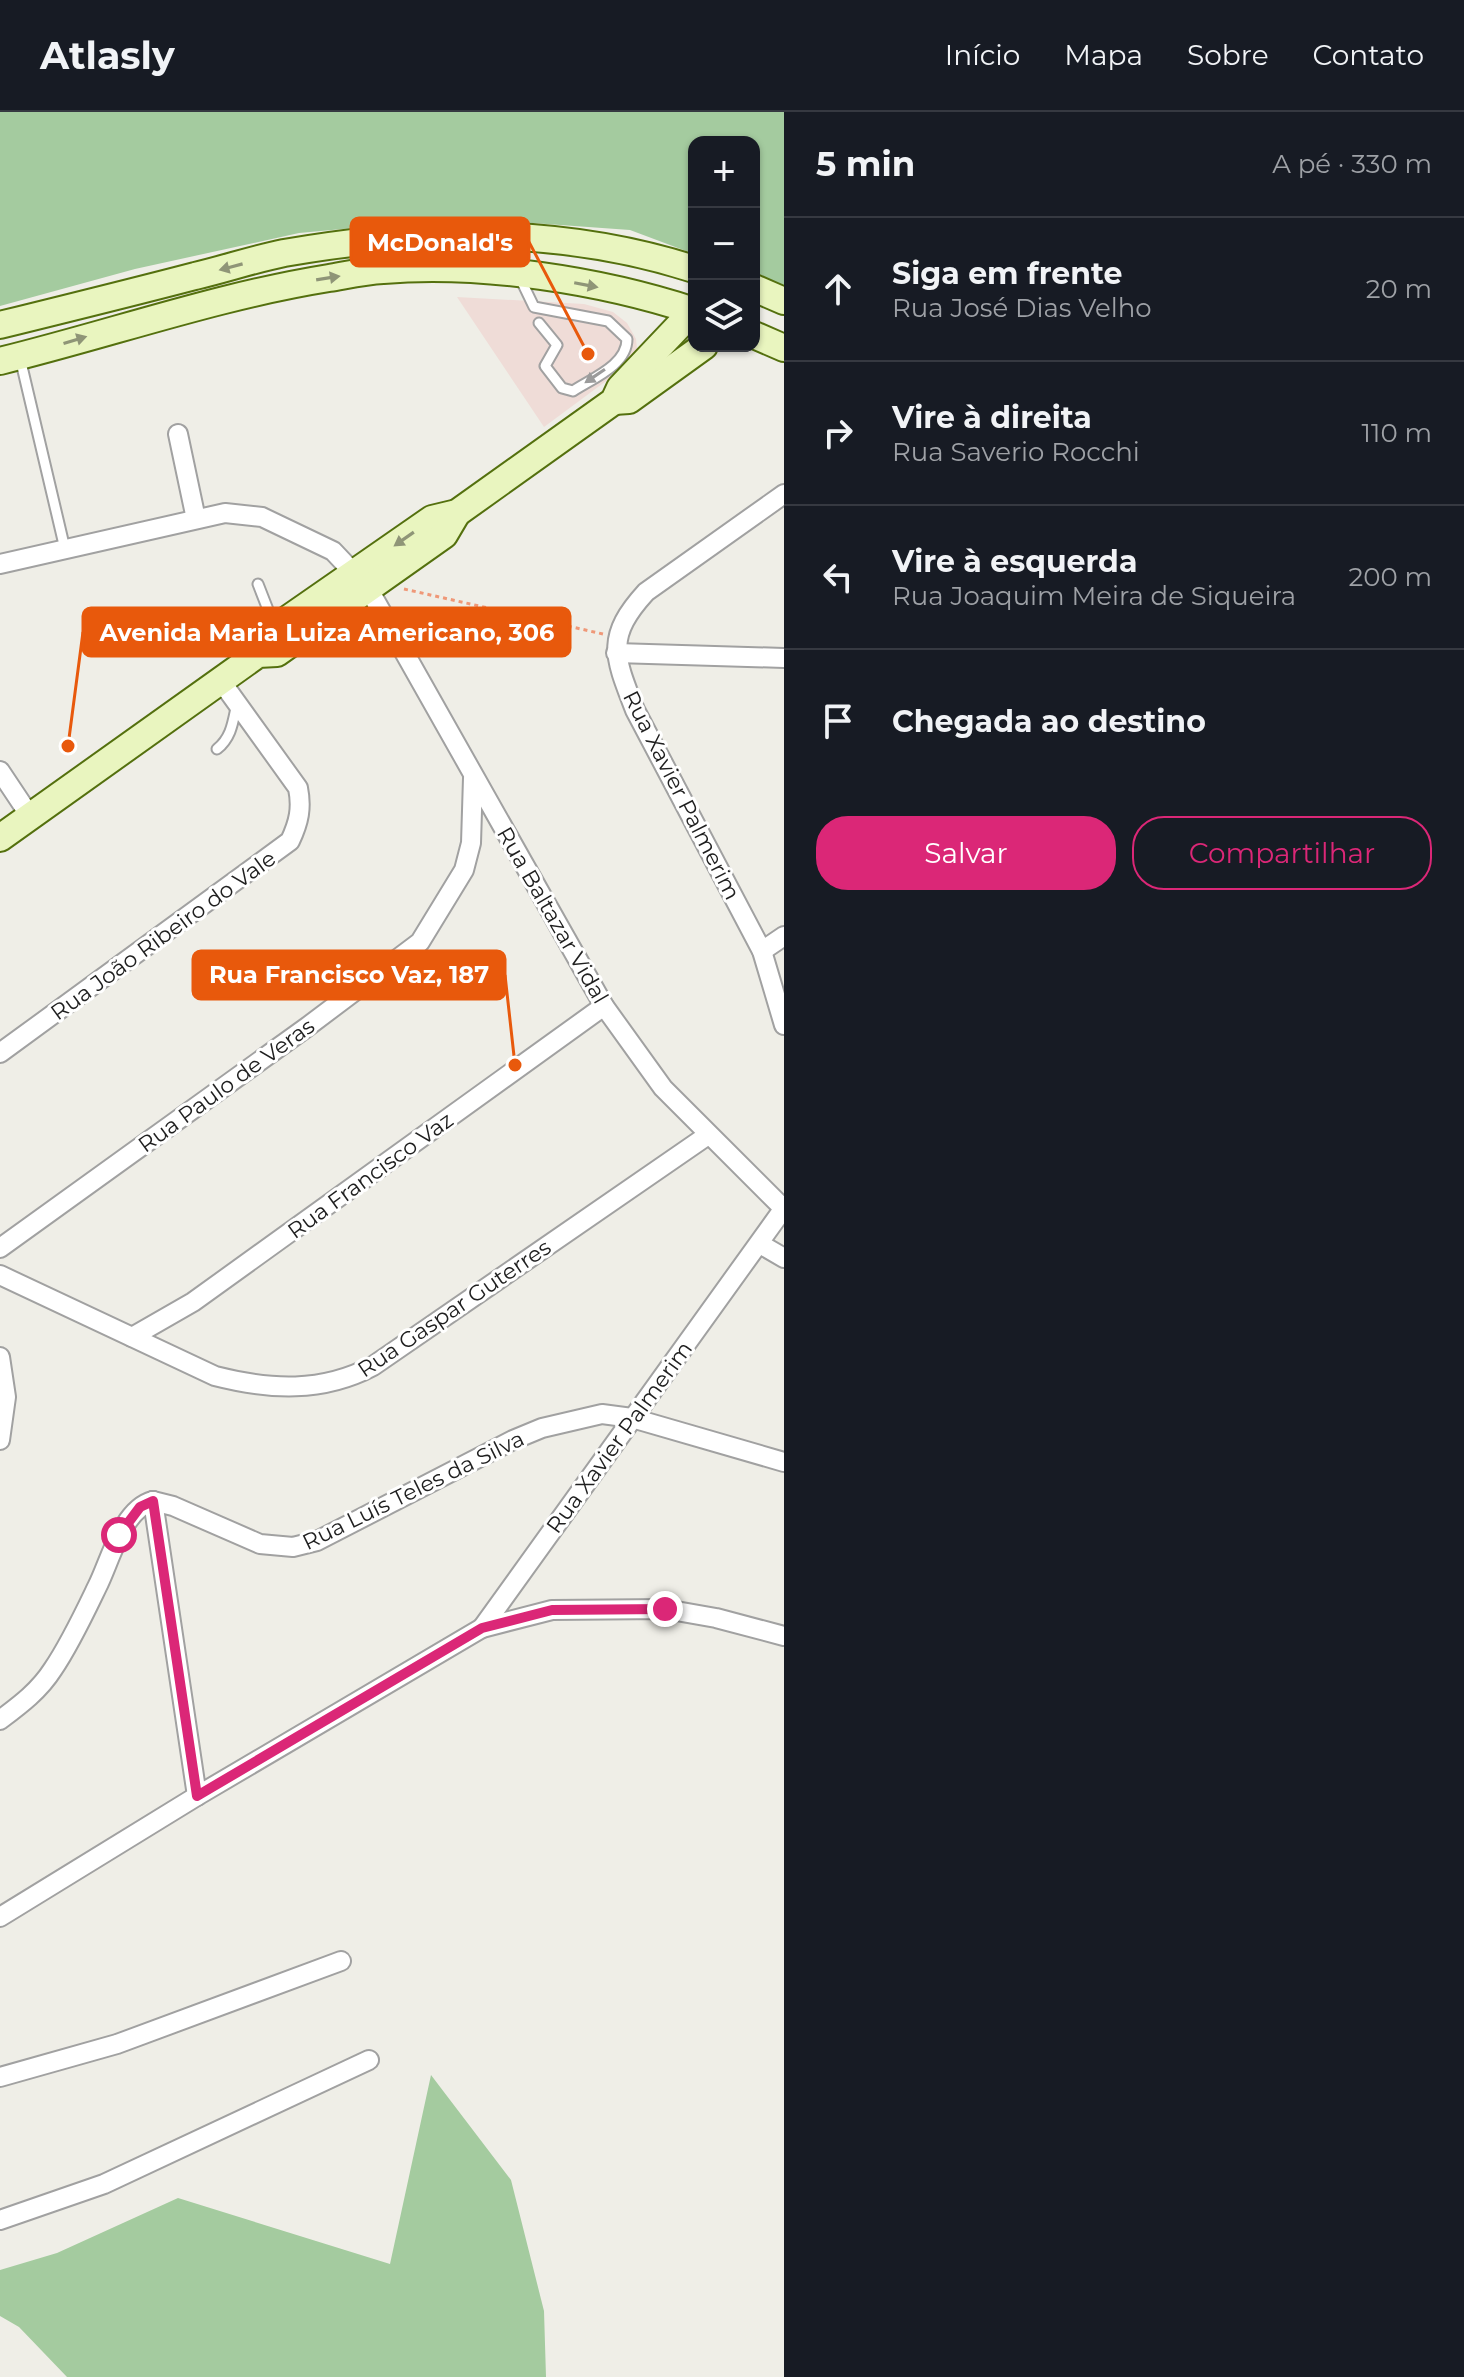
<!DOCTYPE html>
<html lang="pt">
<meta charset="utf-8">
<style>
:root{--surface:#171b24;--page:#242831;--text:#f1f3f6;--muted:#9ea1a6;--line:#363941;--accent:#db2777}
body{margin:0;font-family:Montserrat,sans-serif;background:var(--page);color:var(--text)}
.controls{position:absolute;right:24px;top:24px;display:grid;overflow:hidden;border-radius:16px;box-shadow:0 2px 6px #0004}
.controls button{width:72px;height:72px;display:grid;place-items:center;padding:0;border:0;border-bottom:2px solid var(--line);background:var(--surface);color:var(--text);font:40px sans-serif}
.stop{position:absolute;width:24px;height:24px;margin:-18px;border:6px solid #db2777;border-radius:50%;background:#fff}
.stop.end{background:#db2777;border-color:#fff;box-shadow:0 2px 8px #0008}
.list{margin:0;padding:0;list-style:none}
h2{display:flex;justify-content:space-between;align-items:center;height:104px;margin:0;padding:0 32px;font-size:34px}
h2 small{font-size:26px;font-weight:400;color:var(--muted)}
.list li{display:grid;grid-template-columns:52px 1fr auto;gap:24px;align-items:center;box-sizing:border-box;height:144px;padding:0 32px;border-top:2px solid var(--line)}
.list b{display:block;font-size:30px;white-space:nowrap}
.list p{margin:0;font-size:26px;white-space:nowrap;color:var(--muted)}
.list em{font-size:26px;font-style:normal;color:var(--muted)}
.actions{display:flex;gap:16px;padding:24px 32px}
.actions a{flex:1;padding:18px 0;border:2px solid var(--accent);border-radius:32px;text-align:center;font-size:28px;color:var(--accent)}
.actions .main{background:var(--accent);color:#fff}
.icon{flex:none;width:44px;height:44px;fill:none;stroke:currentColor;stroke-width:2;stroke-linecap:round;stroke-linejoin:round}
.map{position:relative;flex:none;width:784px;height:2265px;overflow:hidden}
header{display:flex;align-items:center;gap:48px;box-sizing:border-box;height:112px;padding:0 40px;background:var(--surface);border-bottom:2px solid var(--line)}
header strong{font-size:38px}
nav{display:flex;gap:44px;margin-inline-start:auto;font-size:28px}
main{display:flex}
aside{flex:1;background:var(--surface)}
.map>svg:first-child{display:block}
.commercial{fill:#efdcd7}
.forest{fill:#a4cb9f}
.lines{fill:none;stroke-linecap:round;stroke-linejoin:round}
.lane-casing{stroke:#a1a1a1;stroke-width:13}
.street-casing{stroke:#a1a1a1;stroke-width:22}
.secondary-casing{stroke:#54700e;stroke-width:30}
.path{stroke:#ef9878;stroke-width:3;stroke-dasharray:4 4;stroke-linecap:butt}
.lane{stroke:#fff;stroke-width:9}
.street{stroke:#fff;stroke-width:18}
.secondary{stroke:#e9f5bf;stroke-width:26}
.oneway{fill:#8f9577}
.oneway2{fill:#9b9b9b}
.route{stroke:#db2777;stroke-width:10}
.labels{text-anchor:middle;stroke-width:6;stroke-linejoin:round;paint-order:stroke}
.street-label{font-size:22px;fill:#202020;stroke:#fff}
.leader{fill:none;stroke:#e8590c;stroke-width:3}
.callout-dot{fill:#e8590c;stroke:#fff;stroke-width:3}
.callout{fill:#e8590c;stroke:#e8590c;stroke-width:3}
.callout-label{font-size:24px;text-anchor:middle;font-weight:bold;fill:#fff}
</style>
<header>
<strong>Atlasly</strong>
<nav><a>Início</a><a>Mapa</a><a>Sobre</a><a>Contato</a></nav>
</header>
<main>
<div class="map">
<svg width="784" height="2265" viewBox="0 0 784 2265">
<rect width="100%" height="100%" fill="#efeee7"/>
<path class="commercial" d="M457,185L584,192L613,200L627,211L636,227L637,237L625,255L544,315Z"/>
<g class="forest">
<path d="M0,0H784V176L754,164V30H694V142L630,118L463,106L299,121L135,157L0,194Z"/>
<path d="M431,1963L511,2068L544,2199L546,2265H67L19,2215L0,2204V2158L57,2141L178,2086L390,2152Z"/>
</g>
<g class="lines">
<g class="lane-casing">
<g id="lane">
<path d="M520,166L534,195L608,209L627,227C627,253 593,266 573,279L562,276L545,254L557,233L539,211"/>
<path d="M20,246L65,437"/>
<path d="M258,472L274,513"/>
<path d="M217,637C232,625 233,609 237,591"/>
</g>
</g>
<g class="street-casing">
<g id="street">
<path d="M178,322L196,407"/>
<path d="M784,382L646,480C605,525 614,544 635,598L762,839L784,913"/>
<path d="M0,452L225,401L262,405L333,439L368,476L604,894L663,976L784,1097"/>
<path d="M616,541L784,546"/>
<path d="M0,659L30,704"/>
<path d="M762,839L784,824"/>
<path d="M0,941L290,729C299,710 302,696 298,676L221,569"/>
<path d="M760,1132L784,1146"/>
<path d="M0,1136L307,915L420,830L464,758L471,731L473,666"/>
<path d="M0,1163L215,1264C270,1278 322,1281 373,1254L708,1023"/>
<path d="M132,1225L193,1190L604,894"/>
<path d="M0,1245L6,1285L0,1328"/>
<path d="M153,1389L173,1394L260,1432L293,1435L317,1429L513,1328L542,1316L602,1302L632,1306L784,1350"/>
<path d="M153,1389L197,1684"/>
<path d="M482,1516L784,1096"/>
<path d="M0,1608C20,1593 39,1579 53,1557C70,1532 84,1502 97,1475C110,1450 122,1397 153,1389"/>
<path d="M0,1805L197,1684L482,1516L552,1498L665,1497L716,1506L784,1524"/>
<path d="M0,1965L117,1932L341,1849"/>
<path d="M0,2108L104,2072L369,1948"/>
</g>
</g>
<g class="secondary-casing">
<g id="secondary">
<path d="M754,176L784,189"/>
<path d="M0,213C65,197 130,181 195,164C225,157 254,147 284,141C421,117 560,114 694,157"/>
<path d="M754,223L784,236"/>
<path d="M0,249C110,222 217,184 329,166C347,163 365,159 383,158C482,150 600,168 694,199"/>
<path d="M614,289L629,288L704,234"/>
<path d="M258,542L264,525L275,516L432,407L457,401L614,289L620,276L694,198"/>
<path d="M0,726L258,542L277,541L444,423L457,401"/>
</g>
</g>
<path class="path" d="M404,477L603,522"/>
<use href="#lane" class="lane"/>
<use href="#street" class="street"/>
<use href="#secondary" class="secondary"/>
</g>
<defs><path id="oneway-solid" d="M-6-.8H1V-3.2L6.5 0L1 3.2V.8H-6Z" transform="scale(2)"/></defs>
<g class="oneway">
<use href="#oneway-solid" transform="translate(231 155) rotate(165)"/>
<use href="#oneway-solid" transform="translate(328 166) rotate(-9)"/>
<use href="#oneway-solid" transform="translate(586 173) rotate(11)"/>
<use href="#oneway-solid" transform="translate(75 228) rotate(-17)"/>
<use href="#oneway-solid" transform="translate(404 427) rotate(145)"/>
</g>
<use class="oneway2" href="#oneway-solid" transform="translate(595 264) rotate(146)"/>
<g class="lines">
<path class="route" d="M119,1423L140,1395L153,1389L197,1684L482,1516L552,1498L665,1497"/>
</g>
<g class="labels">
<g class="street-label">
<text transform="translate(682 683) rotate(63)" y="8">Rua Xavier Palmerim</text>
<text transform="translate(553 803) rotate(60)" y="8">Rua Baltazar Vidal</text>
<text transform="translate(163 823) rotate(-36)" y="8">Rua João Ribeiro do Vale</text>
<text transform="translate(226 973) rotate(-36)" y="8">Rua Paulo de Veras</text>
<text transform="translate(370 1063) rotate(-36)" y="8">Rua Francisco Vaz</text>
<text transform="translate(454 1196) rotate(-34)" y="8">Rua Gaspar Guterres</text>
<text transform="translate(619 1325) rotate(-54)" y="8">Rua Xavier Palmerim</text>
<text transform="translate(413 1378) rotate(-26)" y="8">Rua Luís Teles da Silva</text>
</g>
</g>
<path class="leader" d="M588 242L529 130M68 634L83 520M515 953L505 863"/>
<g class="callout-dot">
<circle cx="588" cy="242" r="8"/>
<circle cx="68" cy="634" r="8"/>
<circle cx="515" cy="953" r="8"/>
</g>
<g class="callout">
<rect x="351" y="106" width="178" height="48" rx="8"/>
<rect x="83" y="496" width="487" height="48" rx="8"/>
<rect x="193" y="839" width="312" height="48" rx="8"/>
</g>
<g class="callout-label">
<text x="440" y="139">McDonald's</text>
<text x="327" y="529">Avenida Maria Luiza Americano, 306</text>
<text x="349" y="871">Rua Francisco Vaz, 187</text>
</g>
</svg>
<div class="controls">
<button>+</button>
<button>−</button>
<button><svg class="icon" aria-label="layers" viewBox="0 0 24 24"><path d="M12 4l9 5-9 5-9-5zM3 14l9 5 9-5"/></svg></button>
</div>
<div class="stop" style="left:119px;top:1423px"></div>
<div class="stop end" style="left:665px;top:1497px"></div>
</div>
<aside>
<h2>5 min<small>A pé · 330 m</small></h2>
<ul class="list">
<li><svg class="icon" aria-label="ahead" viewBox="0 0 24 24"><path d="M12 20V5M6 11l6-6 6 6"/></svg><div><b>Siga em frente</b><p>Rua José Dias Velho</p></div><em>20 m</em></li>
<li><svg class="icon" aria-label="right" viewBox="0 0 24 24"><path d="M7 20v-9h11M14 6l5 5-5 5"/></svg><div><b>Vire à direita</b><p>Rua Saverio Rocchi</p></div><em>110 m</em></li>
<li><svg class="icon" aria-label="left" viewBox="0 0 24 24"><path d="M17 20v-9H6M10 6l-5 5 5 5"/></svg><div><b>Vire à esquerda</b><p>Rua Joaquim Meira de Siqueira</p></div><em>200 m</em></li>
<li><svg class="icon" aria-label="arrive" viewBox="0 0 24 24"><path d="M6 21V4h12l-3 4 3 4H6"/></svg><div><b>Chegada ao destino</b></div></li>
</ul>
<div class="actions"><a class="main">Salvar</a><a>Compartilhar</a></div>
</aside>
</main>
